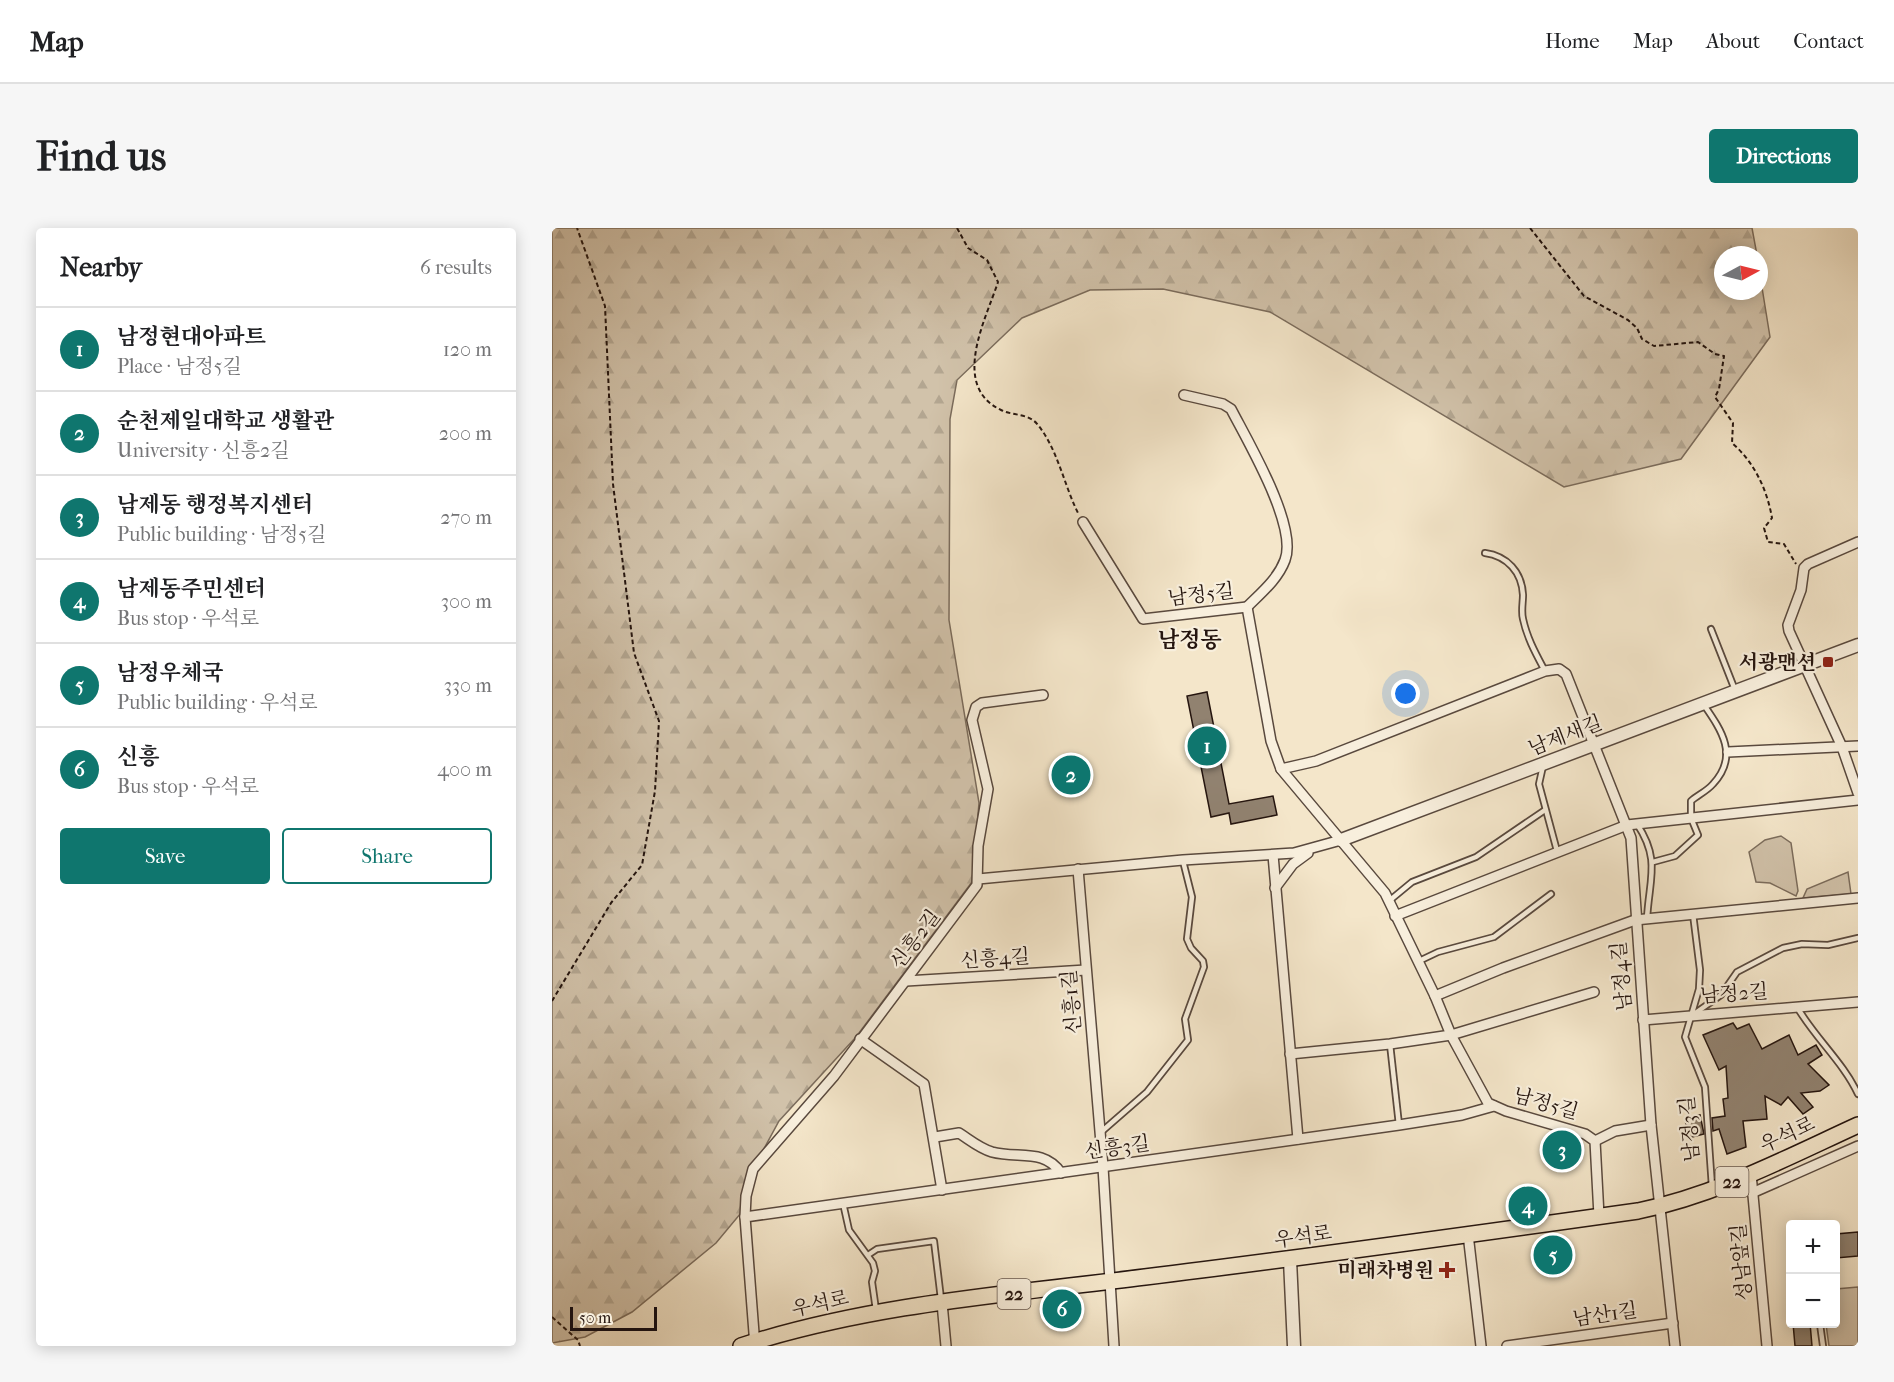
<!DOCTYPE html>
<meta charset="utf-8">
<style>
:root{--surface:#fff;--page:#f6f6f6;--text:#202124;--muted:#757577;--line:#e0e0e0;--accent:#0f766e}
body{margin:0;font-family:"IM FELL French Canon","Noto Serif KR",serif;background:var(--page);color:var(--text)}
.controls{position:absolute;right:18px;bottom:18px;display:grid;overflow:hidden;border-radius:6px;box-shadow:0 3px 15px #0003}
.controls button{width:54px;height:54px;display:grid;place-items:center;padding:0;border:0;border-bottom:2px solid var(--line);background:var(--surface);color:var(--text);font:30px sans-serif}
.compass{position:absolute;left:1162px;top:18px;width:54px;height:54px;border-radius:50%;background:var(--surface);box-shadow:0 3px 15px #0003;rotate:83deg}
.scale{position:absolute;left:18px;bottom:15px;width:87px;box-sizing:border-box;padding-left:6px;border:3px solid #25150f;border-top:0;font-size:16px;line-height:21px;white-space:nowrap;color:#25150f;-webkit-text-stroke:4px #f8efdd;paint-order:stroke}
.you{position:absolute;left:854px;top:466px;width:21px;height:21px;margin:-15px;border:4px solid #fff;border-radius:50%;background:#1a73e8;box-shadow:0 0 0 9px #1a73e833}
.badge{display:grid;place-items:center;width:39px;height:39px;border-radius:50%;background:var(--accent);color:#fff;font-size:20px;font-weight:700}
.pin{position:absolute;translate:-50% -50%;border:3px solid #fff;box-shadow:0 2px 6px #0006}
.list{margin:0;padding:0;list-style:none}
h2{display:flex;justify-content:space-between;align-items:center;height:78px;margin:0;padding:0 24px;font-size:26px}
h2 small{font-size:20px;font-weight:400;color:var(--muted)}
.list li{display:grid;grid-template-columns:39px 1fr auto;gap:18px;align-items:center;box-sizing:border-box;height:84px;padding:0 24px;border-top:2px solid var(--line)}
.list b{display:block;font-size:22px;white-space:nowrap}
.list p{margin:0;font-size:20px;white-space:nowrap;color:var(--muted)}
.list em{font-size:20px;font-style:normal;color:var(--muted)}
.actions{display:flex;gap:12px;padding:18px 24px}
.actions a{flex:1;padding:14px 0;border:2px solid var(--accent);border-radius:6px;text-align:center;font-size:21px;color:var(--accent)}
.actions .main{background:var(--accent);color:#fff}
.map{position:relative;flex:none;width:1306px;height:1118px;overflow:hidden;border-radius:6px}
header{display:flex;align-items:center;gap:36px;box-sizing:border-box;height:84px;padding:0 30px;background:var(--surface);border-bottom:2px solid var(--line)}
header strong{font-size:28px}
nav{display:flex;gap:33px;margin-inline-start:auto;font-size:21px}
.intro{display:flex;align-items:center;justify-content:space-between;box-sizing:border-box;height:144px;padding:0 36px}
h1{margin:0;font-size:42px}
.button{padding:15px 27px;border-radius:6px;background:var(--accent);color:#fff;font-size:21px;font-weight:700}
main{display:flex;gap:36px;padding:0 36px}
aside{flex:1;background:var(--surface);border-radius:6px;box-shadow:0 3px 15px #0003}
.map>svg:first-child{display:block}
.forest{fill:url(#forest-firs);stroke:#7b6c5c;stroke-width:1.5}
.park{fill:#d1c2aa;stroke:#7b6c5c;stroke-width:1.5}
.building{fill:#918270;stroke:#25150f;stroke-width:1.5}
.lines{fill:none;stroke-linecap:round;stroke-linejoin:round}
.service-casing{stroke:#59493e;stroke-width:8}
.minor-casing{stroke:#59493e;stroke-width:12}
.tertiary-casing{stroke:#59493e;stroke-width:15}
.primary-casing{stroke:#25150f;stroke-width:18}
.path{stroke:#25150f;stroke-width:2;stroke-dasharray:4.5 3;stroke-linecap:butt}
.service{stroke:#f8efdd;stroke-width:4.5}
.minor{stroke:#f8efdd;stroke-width:9}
.tertiary{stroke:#f8efdd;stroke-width:12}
.primary{stroke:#f4e6ca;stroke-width:15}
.poi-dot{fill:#8f2418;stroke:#f8efdd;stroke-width:2}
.labels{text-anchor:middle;stroke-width:4.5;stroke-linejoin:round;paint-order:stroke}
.shield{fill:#f8efdd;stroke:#64564d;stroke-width:1.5}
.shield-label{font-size:18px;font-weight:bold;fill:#25150f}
.street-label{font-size:20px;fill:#25150f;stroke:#f8efdd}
.poi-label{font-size:20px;font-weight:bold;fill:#25150f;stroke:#f8efdd;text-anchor:end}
.quarter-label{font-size:22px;font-weight:bold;fill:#25150f;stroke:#f8efdd}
</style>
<header>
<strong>Map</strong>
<nav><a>Home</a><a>Map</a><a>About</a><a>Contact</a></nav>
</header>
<div class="intro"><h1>Find us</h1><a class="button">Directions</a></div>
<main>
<aside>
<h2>Nearby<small>6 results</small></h2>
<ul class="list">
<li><span class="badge">1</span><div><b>남정현대아파트</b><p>Place · 남정5길</p></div><em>120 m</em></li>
<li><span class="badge">2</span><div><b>순천제일대학교 생활관</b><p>University · 신흥2길</p></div><em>200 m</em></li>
<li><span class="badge">3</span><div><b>남제동 행정복지센터</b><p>Public building · 남정5길</p></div><em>270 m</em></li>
<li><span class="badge">4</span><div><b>남제동주민센터</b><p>Bus stop · 우석로</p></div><em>300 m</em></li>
<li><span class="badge">5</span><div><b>남정우체국</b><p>Public building · 우석로</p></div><em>330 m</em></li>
<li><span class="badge">6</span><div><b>신흥</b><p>Bus stop · 우석로</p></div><em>400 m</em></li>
</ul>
<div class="actions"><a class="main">Save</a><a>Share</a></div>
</aside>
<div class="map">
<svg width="1306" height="1118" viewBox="0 0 1306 1118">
<defs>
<pattern id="forest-firs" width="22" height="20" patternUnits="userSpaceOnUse" patternTransform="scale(1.5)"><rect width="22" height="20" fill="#d1c2aa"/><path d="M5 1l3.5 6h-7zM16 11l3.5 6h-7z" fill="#b3a691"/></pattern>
</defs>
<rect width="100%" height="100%" fill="#f4e6ca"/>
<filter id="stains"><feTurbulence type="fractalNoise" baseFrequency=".00333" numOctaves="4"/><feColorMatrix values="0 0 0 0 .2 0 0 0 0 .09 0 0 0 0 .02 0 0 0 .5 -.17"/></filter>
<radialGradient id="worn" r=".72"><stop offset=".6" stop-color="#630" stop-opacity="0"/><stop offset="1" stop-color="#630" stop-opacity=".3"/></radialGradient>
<path class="forest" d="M0,0H1200L1205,27H1171V63H1207V41L1218,109L1129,231L1012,259L718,84L611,61L538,62L470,90L405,152L398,191L397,392L427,575L420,654L304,809L227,893L201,941L194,979L164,1015L80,1084L33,1109L0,1115Z"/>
<g class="park">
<path d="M1229,608L1239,615L1246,663L1244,668L1218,655L1204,654L1197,624L1213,612Z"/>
<path d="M1296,644L1299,666L1251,670L1255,661Z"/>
<path d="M1306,1059V1118H1277L1274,1096H1284V1061Z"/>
</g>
<g class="building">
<path d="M655,464L677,576L721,568L725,587L679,596L677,585L659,589L635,468Z"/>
<path d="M1181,795L1185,801L1197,796L1210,821L1237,807L1246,827L1264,817L1270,827L1256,836L1277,857L1268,863L1249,865L1261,879L1251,886L1236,869L1229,877L1213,868L1215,891L1191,893L1194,919L1175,926L1167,901L1161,903L1160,890L1173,888L1171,871L1176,870L1174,838L1167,842L1151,807Z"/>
<path d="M1148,887L1152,906L1136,910L1133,890Z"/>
<path d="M1306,1004V1028L1284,1030V1006Z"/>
<path d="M1241,1095H1258L1260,1118H1243Z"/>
</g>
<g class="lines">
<g class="service-casing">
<g id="service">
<path d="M933,325C955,328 970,344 971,367C971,375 969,383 971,391C975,410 984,426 993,443"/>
<path d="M1159,401L1183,462"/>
<path d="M991,538L987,556L1005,623"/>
<path d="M1085,596C1109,632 1097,651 1095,691"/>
<path d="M1101,634L1123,628L1146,607L1139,590V573C1146,567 1155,563 1161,556C1187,528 1170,503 1152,477"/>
<path d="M837,673L860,654L924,629L993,582"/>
<path d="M1141,686L1148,742L1147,761L1133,809L1153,859L1160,959"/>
<path d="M865,734L886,724L942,709L999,666"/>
<path d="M1245,779C1263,810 1291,834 1306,866"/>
<path d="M1142,786L1169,767L1185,744L1231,720L1250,716L1276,717L1306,710"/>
<path d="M838,816L847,897"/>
<path d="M548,905L595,864L636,812L633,791L652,739L651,733L639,720L635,711L640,669L631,633"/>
<path d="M291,975L297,1002L321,1035L323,1043L320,1054L324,1082"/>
<path d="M316,1027L325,1021L382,1013L389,1071"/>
<path d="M1268,1096L1271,1118"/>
</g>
</g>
<g class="minor-casing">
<g id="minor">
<path d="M632,167L671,176L679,181C696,214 746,298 733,332C726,351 709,365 695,379"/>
<path d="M531,294L591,391L695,379L719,513L729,541L833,665L883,768L899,807L936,875L954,883L1033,906L1043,913L1047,988"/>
<path d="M1306,314L1256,336L1252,340L1249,362L1236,397L1237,403L1290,519L1306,565"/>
<path d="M1176,524L1306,518"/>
<path d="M729,541L764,533L993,443L1007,441L1014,446L1079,610L1099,897L1123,1118"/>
<path d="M721,627L746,911"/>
<path d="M526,641L551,939L562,1118"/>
<path d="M426,651L631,632L742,625L789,612"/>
<path d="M723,660L741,636L756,625"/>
<path d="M843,688L1075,597L1306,572"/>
<path d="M354,753L534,742"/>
<path d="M883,768L951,740L1083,692L1306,670"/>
<path d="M1091,792L1306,774"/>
<path d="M308,811L372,856L390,962"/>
<path d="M738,826L838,816L899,807L1042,764"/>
<path d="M383,909L407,905C418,912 427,920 440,924C466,931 492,920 509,945"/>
<path d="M1043,913L1063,903L1099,897"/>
<path d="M1199,946L1215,1118"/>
<path d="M1200,965L1306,918"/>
<path d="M193,989L194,968L201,941L282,848L425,657L426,618L436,561L420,492L424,479L430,475L491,467"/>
<path d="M916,1006L929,1118"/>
<path d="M390,1075L394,1118"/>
<path d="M203,1118L193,989L847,897L910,887L942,878"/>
<path d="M955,1118L1121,1095"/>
</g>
</g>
<g class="tertiary-casing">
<g id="tertiary">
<path d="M789,612L1306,417"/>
<path d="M738,1032L742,1118"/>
</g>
</g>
<g class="primary-casing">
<path id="primary" d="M189,1118C319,1076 458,1066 593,1049C758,1029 922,1006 1086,983C1164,967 1234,930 1306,897"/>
</g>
<g class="path">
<path d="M405,0L416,20L435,32L446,54C434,91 398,158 449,182C461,188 477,185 486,197C506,222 512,257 526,285"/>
<path d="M978,0L1032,68L1076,92L1085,100L1090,111L1102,118L1146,114L1163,126L1172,128L1167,161L1163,169L1181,195L1180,215C1202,234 1215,261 1220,290L1212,300L1216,314L1232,316L1244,336"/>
<path d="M0,773L59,675L90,637L103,563L107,493L82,425L61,256L53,78L25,0"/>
<path d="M0,1089L26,1112L28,1118"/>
</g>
<use href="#service" class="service"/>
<use href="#minor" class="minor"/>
<use href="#tertiary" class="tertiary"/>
<use href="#primary" class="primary"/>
</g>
<g class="poi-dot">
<rect x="1270" y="428" width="12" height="12" rx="3"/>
<path d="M892 1033h6v6h6v6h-6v6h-6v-6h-6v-6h6z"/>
</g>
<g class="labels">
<g class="shield">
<rect x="1163.5" y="939" width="33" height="30" rx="4.5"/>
<rect x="445.5" y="1051" width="33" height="30" rx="4.5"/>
</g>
<g class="shield-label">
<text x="1180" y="960">22</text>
<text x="462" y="1072">22</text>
</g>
<g class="street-label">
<text transform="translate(649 366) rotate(-7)" y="7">남정5길</text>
<text transform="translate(1013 507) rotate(-21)" y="7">남제새길</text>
<text transform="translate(363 711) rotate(-53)" y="7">신흥2길</text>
<text transform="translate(443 730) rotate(-4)" y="7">신흥4길</text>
<text transform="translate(1069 748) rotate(-95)" y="7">남정4길</text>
<text transform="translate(1182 765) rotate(-4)" y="7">남정2길</text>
<text transform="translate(519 774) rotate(-95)" y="7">신흥1길</text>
<text transform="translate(994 875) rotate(16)" y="7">남정5길</text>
<text transform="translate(1137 901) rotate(-95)" y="7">남정3길</text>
<text transform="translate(1235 906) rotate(-25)" y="7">우석로</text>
<text transform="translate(565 919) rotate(-8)" y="7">신흥3길</text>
<text transform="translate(751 1008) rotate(-8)" y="7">우석로</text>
<text transform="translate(1189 1034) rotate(-95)" y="7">성남앞길</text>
<text transform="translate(268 1075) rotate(-13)" y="7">우석로</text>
<text transform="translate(1053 1086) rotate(-8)" y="7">남산1길</text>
</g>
<g class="poi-label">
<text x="1264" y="441">서광맨션</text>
<text x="882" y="1049">미래차병원</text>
</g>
<g class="quarter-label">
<text x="638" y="419">남정동</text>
</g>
</g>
<rect width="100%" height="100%" filter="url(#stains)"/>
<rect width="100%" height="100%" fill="url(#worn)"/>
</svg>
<div class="controls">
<button>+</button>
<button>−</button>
</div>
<svg class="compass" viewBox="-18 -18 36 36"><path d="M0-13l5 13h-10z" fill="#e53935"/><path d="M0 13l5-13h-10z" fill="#757577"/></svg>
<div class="scale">50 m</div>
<div class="you"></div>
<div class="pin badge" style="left:655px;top:518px">1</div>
<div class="pin badge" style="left:519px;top:547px">2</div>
<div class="pin badge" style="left:1010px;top:922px">3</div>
<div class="pin badge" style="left:976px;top:978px">4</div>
<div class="pin badge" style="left:1001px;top:1027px">5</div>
<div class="pin badge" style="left:510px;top:1081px">6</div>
</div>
</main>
